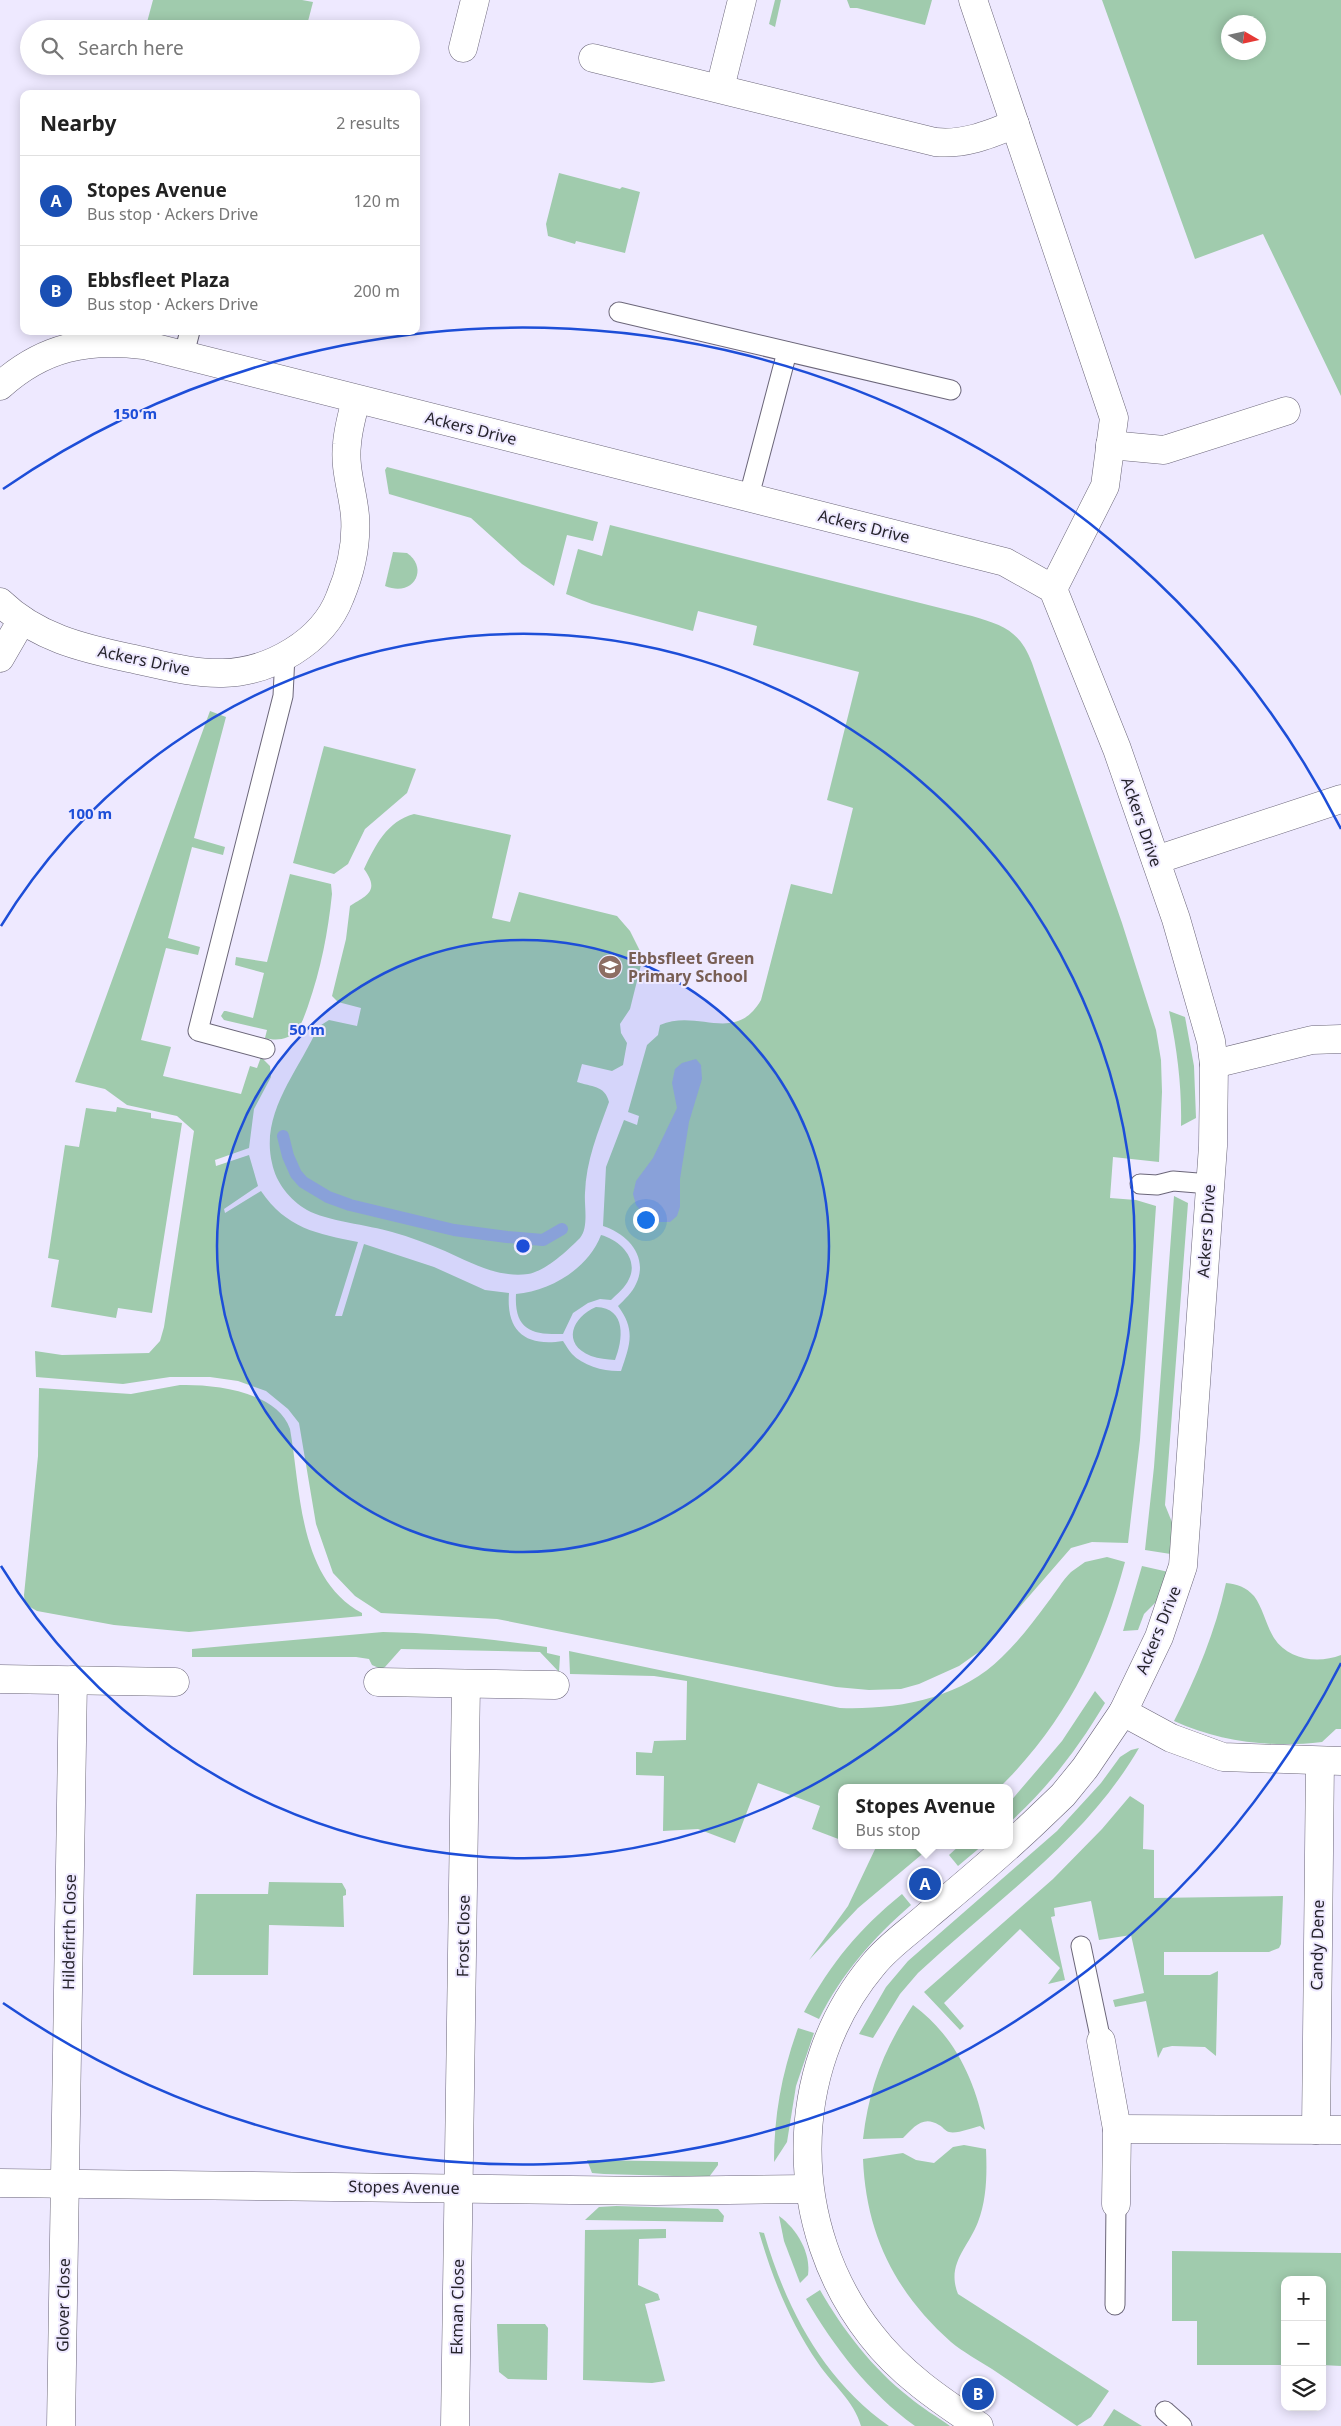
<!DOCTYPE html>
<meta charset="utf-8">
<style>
:root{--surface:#fff;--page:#f6f6f6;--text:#222;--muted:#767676;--line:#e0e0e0;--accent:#0b8043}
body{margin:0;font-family:"Noto Sans",sans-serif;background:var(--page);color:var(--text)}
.controls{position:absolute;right:15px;bottom:15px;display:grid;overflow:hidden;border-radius:10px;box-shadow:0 2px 12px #0003}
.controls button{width:45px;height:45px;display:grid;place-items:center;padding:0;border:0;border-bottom:1px solid var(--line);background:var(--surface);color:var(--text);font:25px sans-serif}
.compass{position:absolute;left:1221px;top:15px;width:45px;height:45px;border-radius:50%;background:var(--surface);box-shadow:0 2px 12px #0003;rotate:99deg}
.you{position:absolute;left:645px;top:1219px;width:18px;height:18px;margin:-12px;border:4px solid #fff;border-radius:50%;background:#1a73e8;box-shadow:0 0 0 8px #1a73e833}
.badge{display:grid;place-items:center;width:32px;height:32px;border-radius:50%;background:var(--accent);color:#fff;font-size:16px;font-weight:700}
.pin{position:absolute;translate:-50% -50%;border:2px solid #fff;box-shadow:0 1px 5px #0006}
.popup{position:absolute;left:838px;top:1784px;width:175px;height:65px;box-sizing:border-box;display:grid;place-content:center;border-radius:10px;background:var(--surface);filter:drop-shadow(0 1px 4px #0005);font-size:16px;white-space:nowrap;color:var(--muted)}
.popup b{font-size:19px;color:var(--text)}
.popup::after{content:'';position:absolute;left:50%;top:100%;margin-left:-10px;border:10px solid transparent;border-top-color:var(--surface)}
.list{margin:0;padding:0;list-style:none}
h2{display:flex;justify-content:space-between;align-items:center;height:65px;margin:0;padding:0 20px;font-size:21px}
h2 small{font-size:16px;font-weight:400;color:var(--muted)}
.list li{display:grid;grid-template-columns:32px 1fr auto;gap:15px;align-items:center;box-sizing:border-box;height:90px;padding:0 20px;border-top:1px solid var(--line)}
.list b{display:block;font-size:19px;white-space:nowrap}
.list p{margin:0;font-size:16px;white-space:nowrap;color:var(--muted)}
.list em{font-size:16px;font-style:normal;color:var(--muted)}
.icon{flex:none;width:28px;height:28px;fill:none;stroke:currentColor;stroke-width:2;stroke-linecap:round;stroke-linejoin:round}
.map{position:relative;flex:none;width:1341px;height:2426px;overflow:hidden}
.search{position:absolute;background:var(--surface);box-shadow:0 2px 12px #0003;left:20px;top:20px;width:400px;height:55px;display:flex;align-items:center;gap:12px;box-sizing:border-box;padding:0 18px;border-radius:28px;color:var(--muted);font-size:19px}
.panel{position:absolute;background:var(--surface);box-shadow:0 2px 12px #0003;left:20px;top:90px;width:400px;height:245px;border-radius:10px}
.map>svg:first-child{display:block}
.green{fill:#a0cbad;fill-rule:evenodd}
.water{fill:#98adda}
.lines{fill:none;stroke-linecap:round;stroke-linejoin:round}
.stream{stroke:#98adda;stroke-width:12}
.service-casing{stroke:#6b6679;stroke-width:21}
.minor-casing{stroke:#6b6679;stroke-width:29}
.service{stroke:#fff;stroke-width:19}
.minor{stroke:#fff;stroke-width:28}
.ring{fill:none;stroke:#1d4ed8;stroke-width:2.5}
.labels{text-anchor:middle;stroke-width:4;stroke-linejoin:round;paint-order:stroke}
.street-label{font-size:16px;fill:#25232b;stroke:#eee9ff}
.education-label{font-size:16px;font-weight:bold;fill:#785e54;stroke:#eee9ff;text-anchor:start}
.centre{fill:#1d4ed8;stroke:#eee9ff;stroke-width:2.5}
.ring-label{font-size:15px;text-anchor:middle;font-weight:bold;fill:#1d4ed8;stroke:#eee9ff;stroke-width:4;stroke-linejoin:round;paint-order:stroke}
</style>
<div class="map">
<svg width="1341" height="2426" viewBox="0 0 1341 2426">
<rect width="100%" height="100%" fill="#eee9ff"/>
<g class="green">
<path d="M153,0H302L313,2L306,29H160L146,26Z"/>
<path d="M775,0H781L775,27L769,24Z"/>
<path d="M847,0H932L925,25L857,8H850Z"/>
<path d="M1102,0H1341V396L1263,234L1195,259ZM1258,22V52H1228V22Z"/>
<path d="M559,173L620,189L622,187L640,192L625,253L576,241L575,244L548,236L546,224Z"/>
<path d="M387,467L598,522L593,541L567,535L554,586L522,564L471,518L389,494L385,470Z"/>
<path d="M610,525L972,616C1003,625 1020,631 1032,663L1122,923L1156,1030L1161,1060L1162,1092L1159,1162L1113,1157L1110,1198L1136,1200L1156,1206L1140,1440L1128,1543L1092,1542L1071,1548L983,1649L959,1666L919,1684L901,1689L869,1690L836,1687L497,1619L381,1613L355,1596L333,1573L316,1524L299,1423L288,1409L266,1391L238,1381L210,1377H170L123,1384L36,1377L35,1351L62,1355L149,1353L160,1341L164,1327L194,1131L177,1116L127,1105L105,1089L75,1082L210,711L226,717L194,838L225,847L223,855L192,847L168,938L200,947L198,955L166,948L141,1040L171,1047L163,1076L241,1094L250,1066L257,1068L261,1057L270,1066L271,1077L254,1109L249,1148L215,1160L216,1166L249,1155L258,1186L224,1209L225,1213L261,1191C286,1228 317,1234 358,1242L335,1316H342L364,1244L434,1267L485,1290L509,1293C506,1331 525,1347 563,1341C566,1345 568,1350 572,1354C583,1366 606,1372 621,1371C630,1345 636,1330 618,1306C625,1299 632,1293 636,1284C649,1257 628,1234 603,1226L606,1167L624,1120L637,1125L639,1116L628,1112L647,1045L658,1035L660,1025C698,1008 735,1045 761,1000L791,884L832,894L853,808L827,800L859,672L753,645L757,626L698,611L693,631L592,604L566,594L578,549L602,556Z"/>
<path d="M393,552L407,553C429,568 414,598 385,586Z"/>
<path d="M324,746L416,769L407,793L365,829L348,864L334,874L293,863Z"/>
<path d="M414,814L511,835L492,918L510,922L519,892L617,916L630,931L643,957L630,1009L620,1024L621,1033L627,1043L623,1065L612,1071L582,1064L577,1082C591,1087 605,1085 609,1102C598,1132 586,1161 585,1193C584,1206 589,1227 580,1238C568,1250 546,1271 528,1274C498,1278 472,1263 445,1251C428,1244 410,1237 392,1232C369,1225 326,1221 307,1210C290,1200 276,1183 272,1163C260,1112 299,1071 318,1027L329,1020L357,1026L361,1008L338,1002L332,996L346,939L350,906C365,896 381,892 364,869C375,846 387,821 414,814Z"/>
<path d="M290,874L331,884L332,894C328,932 321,969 308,1006C305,1014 302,1024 297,1030C289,1040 276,1041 265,1038L267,1030L224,1020L221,1016L224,1011H226L253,1018L264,973L235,965L236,957L267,962Z"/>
<path d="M1169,1011L1185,1017L1194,1066L1196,1118L1181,1126C1182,1087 1177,1048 1169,1011Z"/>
<path d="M117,1107L151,1113V1118L182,1123L152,1313L118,1308L116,1318L51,1307L59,1260L48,1258L65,1145L79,1147L86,1108L116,1112Z"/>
<path d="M1174,1196L1188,1203L1165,1505L1178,1537L1177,1555L1145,1550L1154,1467Z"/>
<path d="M601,1235C620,1240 639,1259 629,1279C625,1288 618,1293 611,1300L600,1299L588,1303L573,1313L563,1334C532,1335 514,1330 516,1294C550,1291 588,1269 601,1235Z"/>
<path d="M596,1307C627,1308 623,1340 615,1360C607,1359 599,1359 591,1356C561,1344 572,1317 596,1307Z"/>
<path d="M180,1385C213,1384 277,1391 290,1429C301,1490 298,1579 362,1613V1616L189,1632L114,1625L37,1611L25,1604L24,1595L38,1456L39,1388L131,1394Z"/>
<path d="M1107,1557L1125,1562C1101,1651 1065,1723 999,1788H841V1840L812,1829L820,1806L758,1783L735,1843L698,1829L663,1831L664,1776L636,1775V1752L652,1753L654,1741L686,1740L687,1681L654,1676L570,1674L569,1651L840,1708C896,1710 960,1699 1002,1657C1019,1641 1034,1621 1048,1602C1056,1592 1062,1581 1071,1572L1085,1562Z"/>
<path d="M1142,1566L1173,1573L1167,1591L1144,1614L1138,1630L1123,1631Z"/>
<path d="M1226,1583C1237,1584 1246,1587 1254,1596C1263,1608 1266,1625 1274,1638C1288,1660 1318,1664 1341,1655V1729H1336L1322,1742C1271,1748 1220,1742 1174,1721C1197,1676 1215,1632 1226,1583Z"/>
<path d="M383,1632C438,1633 492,1639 547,1647V1653L560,1656L559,1672L540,1652L401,1649L385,1667L381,1669L372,1665L369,1659L356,1657H192V1649Z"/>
<path d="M1095,1691L1105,1703C1079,1747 1048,1788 1009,1823V1803L1062,1741Z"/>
<path d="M1139,1748C1085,1841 995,1901 918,1973L900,1994L873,2038L859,2034L886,1987L908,1961L1057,1831L1101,1783L1120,1757L1131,1750Z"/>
<path d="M1130,1796L1144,1805L1143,1849L1154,1850V1898L1283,1896L1281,1944L1279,1948L1269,1952H1164V1975H1210L1218,1971L1216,2056L1205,2047L1172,2046L1163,2048L1158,2058L1146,2001L1115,2007L1113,2000L1144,1993L1131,1935L1099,1940L1091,1901L1054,1908L1055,1916L1051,1917L1065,1980L1048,1984L1060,1968L1020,1929L944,2003L964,2026L960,2030L924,1992L1053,1879L1102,1829Z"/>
<path d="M877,1845H933L858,1908L809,1960L848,1906Z"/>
<path d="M960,1845H983L958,1866L949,1855Z"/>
<path d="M269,1882L342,1883L346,1890V1895L343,1896L344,1927L269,1925L268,1975H193L196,1894H268Z"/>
<path d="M902,1894L911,1905C873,1938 842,1973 819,2019L804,2012C832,1962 858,1930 902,1894Z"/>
<path d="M913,2005C955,2036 975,2080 985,2130L980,2126C972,2128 957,2134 949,2132C945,2131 943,2127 939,2125C923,2115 914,2127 903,2138L863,2139C869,2087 884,2049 913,2005Z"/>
<path d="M798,2028L814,2033L796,2086L787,2142L774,2162C774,2115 782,2072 798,2028Z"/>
<path d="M964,2145L986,2149C987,2173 987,2199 978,2222C968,2248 946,2264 958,2294L1109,2391L1091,2417L1077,2426C1049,2407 1020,2388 992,2369C978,2360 963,2352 951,2342C895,2292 866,2234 863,2159L903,2153L916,2160L934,2163L953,2147Z"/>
<path d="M587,2160L718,2162V2165L709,2177L604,2174L592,2173Z"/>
<path d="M616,2206L718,2209L724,2216L723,2222L585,2220L599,2207Z"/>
<path d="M779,2216C797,2229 811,2253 808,2275L800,2283L784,2241Z"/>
<path d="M666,2229V2238L639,2239L638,2285L658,2294L660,2300L645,2304L665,2381L652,2383L583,2380L585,2230Z"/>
<path d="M759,2232L764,2233C786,2308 823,2380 889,2426H861C854,2401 832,2384 818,2363C790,2322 773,2280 759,2232Z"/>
<path d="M1172,2251L1341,2253V2366L1322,2365V2280H1285V2365H1197V2321H1172Z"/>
<path d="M820,2290C843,2330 873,2369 909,2397C922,2408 936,2416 950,2426H915C869,2393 834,2347 806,2299Z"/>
<path d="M497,2324H545L548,2328L547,2380L508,2379L499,2372Z"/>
<path d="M1114,2409L1142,2426H1103Z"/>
</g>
<path class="water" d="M696,1059L701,1065L702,1079L689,1122L680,1179V1207L677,1216L670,1222H659L645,1215L636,1205L633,1194L636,1181L653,1158L677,1108L672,1083L675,1069L682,1063Z"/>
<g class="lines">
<path class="stream" d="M283,1136L288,1156L296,1174L303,1182L328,1197L350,1205L454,1230L507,1237L543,1240L562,1229"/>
<g class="service-casing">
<g id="service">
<path d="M619,312L951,390"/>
<path d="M184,354L190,331"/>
<path d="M749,496L787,352"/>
<path d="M265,1049L198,1031L283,696L285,655"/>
<path d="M1140,1184L1157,1185L1173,1181L1210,1184"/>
<path d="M1081,1946L1101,2041"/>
<path d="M1115,2305L1116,2204"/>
<path d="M1165,2411L1182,2426"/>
</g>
</g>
<g class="minor-casing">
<g id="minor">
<path d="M973,0L1114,418L1105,486L1053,589"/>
<path d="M463,48L475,0"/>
<path d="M593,58L935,142C964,145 988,135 1015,124"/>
<path d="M720,88L742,0"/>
<path d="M0,386C43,347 88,338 144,345L1005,562L1053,589L1117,749L1176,919L1211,1041L1214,1064L1213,1146L1183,1566L1159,1637L1123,1712L1085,1768L1063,1795L1040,1817C1004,1852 965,1884 927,1916C909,1932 888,1946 873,1965C785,2070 787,2228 871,2335C900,2373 940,2400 979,2426"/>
<path d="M1110,445L1164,450L1286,411"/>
<path d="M0,602C36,637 82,648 129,658C159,664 192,674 223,673C270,672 323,642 340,597C351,571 357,544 355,516C353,492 344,469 347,444C348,429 352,415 356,400"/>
<path d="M0,658L22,620"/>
<path d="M1156,860L1341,799"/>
<path d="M1214,1064L1312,1040L1341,1039"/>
<path d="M0,1679L175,1682"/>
<path d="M378,1682L555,1685"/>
<path d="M1123,1712L1171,1738L1223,1757L1341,1761"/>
<path d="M1101,2041L1117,2129L1116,2204"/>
<path d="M1117,2129L1341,2130"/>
<path d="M1316,2130L1320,1761"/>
<path d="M0,2183L656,2191L809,2189"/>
<path d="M61,2426L73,1680"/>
<path d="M455,2426L466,1684"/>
</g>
</g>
<use href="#service" class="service"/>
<use href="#minor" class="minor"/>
</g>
<circle cx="523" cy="1246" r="306" fill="#1d4ed8" fill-opacity=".12"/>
<g class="ring">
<circle cx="523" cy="1246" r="306"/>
<path d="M1 926A612 612 0 1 1 1 1566"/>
<path d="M1341 1663A918 918 0 0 1 3 2003M3 489A918 918 0 0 1 1341 829"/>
</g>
<defs>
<g id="school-disc" transform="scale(1.25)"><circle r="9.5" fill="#8d6e63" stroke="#eee9ff"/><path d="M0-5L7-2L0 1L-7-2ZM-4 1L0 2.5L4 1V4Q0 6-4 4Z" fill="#fff"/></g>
</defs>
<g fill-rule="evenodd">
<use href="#school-disc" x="610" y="967"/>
</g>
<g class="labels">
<g class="street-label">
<text transform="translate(471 428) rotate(14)" y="6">Ackers Drive</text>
<text transform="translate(864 526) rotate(14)" y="6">Ackers Drive</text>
<text transform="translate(144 660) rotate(12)" y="6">Ackers Drive</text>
<text transform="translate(1142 822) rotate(71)" y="6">Ackers Drive</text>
<text transform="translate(1206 1231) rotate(-86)" y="6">Ackers Drive</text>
<text transform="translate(1158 1630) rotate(-68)" y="6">Ackers Drive</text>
<text transform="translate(69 1932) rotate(-89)" y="6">Hildefirth Close</text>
<text transform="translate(463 1936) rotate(-89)" y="6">Frost Close</text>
<text transform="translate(1317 1945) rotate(-89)" y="6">Candy Dene</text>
<text transform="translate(404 2187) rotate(1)" y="6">Stopes Avenue</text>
<text transform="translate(63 2305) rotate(-89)" y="6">Glover Close</text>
<text transform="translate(457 2307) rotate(-89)" y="6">Ekman Close</text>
</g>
<g class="education-label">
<text x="628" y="964">Ebbsfleet Green<tspan x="628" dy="18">Primary School</tspan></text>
</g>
</g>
<circle cx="523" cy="1246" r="8" class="centre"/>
<g class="ring-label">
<text x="135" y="419">150 m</text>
<text x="90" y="819">100 m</text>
<text x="307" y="1035">50 m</text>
</g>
</svg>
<div class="controls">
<button>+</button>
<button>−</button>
<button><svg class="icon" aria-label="layers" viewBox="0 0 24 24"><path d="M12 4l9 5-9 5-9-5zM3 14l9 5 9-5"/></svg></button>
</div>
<svg class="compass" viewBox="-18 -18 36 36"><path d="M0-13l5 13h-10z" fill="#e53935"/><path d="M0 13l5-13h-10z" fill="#767676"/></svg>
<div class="you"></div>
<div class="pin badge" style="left:925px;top:1884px;background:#1a4fb4">A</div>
<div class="popup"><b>Stopes Avenue</b>Bus stop</div>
<div class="pin badge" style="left:978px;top:2394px;background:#1a4fb4">B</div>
<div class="search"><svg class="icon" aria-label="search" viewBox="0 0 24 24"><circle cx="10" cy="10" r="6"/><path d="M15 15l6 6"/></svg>Search here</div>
<section class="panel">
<h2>Nearby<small>2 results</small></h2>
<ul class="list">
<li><span class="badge" style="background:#1a4fb4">A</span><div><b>Stopes Avenue</b><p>Bus stop · Ackers Drive</p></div><em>120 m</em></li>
<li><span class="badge" style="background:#1a4fb4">B</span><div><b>Ebbsfleet Plaza</b><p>Bus stop · Ackers Drive</p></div><em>200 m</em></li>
</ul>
</section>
</div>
